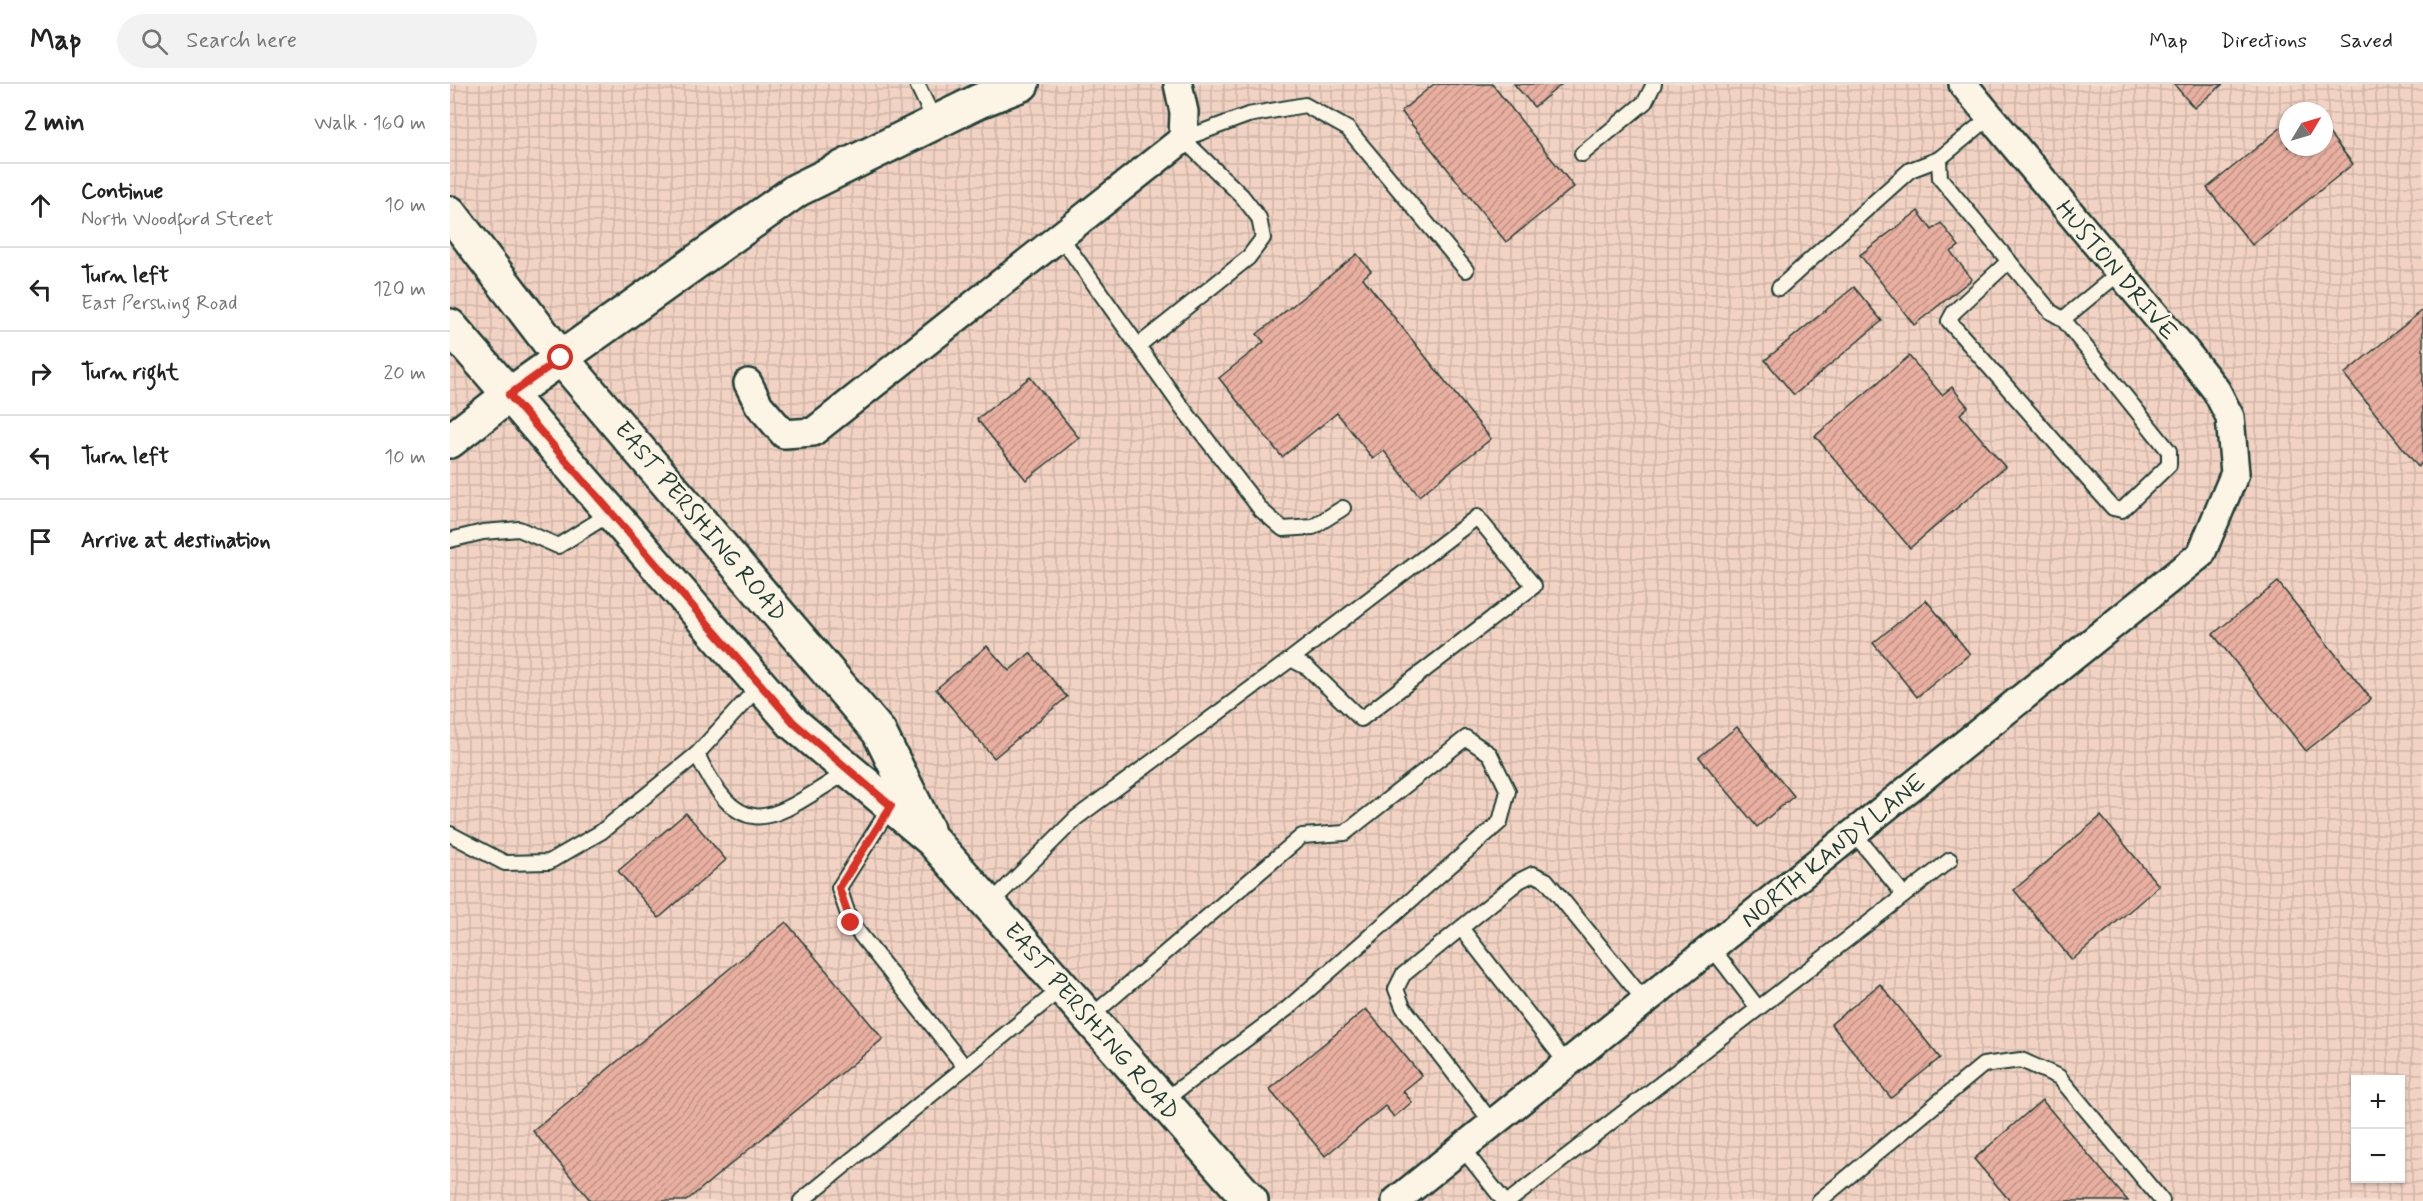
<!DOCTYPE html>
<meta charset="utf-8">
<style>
:root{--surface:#fff;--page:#f2f2f2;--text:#222;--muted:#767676;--line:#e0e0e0}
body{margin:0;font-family:Mynerve,sans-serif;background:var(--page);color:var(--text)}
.controls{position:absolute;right:18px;bottom:18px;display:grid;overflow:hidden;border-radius:0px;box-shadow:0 2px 4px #0004}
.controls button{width:54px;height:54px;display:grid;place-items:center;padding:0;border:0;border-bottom:2px solid var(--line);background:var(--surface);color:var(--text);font:30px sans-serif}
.compass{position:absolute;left:1829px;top:18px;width:54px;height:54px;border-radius:50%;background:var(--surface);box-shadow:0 2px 4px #0004;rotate:52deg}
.stop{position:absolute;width:18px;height:18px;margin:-14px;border:4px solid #d93025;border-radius:50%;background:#fff}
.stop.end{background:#d93025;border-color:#fff;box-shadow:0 2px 6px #0008}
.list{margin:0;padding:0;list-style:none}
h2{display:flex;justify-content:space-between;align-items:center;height:78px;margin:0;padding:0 24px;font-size:26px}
h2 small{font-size:20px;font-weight:400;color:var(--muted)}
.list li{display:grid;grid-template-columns:39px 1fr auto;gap:18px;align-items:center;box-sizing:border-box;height:84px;padding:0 24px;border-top:2px solid var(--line)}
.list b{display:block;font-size:22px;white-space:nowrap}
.list p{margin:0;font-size:20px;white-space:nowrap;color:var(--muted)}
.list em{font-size:20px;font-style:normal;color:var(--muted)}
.icon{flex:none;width:33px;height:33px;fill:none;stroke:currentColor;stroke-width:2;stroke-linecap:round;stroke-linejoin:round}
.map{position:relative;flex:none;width:1973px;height:1117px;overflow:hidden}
header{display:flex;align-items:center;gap:36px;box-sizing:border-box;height:84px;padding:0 30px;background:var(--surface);border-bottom:2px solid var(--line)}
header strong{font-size:28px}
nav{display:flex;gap:33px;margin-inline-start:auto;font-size:21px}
.search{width:420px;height:54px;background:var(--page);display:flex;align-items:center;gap:15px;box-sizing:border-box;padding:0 21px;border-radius:33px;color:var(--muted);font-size:22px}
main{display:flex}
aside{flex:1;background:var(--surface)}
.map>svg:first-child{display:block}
.industrial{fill:url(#industrial-grid);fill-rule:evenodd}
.building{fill:url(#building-hatch);stroke:#1f3d34;stroke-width:1.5}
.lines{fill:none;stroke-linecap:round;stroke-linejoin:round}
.lane-casing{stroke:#1f3d34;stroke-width:18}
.street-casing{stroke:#1f3d34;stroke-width:32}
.secondary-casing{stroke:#1f3d34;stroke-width:38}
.primary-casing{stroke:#1f3d34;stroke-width:38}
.lane{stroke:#fcf5e5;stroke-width:14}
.street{stroke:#fcf5e5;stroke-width:27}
.secondary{stroke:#fcf5e5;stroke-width:33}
.primary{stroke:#fcf5e5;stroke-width:33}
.route{stroke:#d93025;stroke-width:8}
.labels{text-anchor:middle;stroke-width:4.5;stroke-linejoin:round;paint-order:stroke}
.street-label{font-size:24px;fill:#1f3d34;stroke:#fcf5e5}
</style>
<header>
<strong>Map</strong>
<div class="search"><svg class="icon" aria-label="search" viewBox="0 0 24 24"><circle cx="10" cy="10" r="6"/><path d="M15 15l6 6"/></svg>Search here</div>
<nav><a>Map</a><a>Directions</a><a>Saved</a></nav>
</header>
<main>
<aside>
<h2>2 min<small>Walk · 160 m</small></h2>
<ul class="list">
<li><svg class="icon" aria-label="ahead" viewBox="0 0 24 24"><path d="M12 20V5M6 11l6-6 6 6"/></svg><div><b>Continue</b><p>North Woodford Street</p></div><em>10 m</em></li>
<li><svg class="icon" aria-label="left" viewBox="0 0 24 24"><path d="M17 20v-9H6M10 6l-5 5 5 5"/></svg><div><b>Turn left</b><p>East Pershing Road</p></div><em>120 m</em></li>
<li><svg class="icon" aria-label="right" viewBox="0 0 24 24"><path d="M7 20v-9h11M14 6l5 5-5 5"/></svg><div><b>Turn right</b></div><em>20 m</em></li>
<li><svg class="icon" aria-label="left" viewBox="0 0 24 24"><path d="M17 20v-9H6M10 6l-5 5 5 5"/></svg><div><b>Turn left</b></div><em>10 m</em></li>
<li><svg class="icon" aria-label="arrive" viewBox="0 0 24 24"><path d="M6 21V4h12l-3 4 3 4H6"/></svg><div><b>Arrive at destination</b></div></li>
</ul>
</aside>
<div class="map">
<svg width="1973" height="1117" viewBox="0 0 1973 1117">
<defs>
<pattern id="industrial-grid" width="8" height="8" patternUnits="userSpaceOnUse" patternTransform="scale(1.5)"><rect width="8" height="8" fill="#f2d2c3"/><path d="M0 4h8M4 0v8" fill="none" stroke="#cfb5a8"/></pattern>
<pattern id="building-hatch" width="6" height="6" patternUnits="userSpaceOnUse" patternTransform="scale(1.5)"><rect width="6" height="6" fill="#e9b0a1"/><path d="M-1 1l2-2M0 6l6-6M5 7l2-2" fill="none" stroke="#bc9084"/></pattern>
</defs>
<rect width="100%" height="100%" fill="#f6e0d1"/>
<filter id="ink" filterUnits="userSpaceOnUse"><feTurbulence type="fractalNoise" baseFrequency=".0167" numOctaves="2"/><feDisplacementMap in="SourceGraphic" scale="12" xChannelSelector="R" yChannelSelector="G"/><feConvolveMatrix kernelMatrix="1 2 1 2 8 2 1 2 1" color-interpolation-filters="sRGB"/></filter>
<g filter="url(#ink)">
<path class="industrial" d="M0,0H1973V1117H0ZM1838,27H1874V63H1838ZM1906,996H1950V1094H1906Z"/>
<g class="building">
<path d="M984,0H1042L1124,103L1056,158L951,27Z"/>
<path d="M1064,0H1112L1084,23Z"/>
<path d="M1724,0H1773L1744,24Z"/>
<path d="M1838,38V63H1874V43L1903,80L1802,161L1757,104Z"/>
<path d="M1468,127L1482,146L1491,139L1509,162L1501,168L1522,195L1464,241L1410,171Z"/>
<path d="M907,170L921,187L913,194L1041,355L969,412L934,367L923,375L887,329L832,373L769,294L814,258L807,250Z"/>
<path d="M1404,203L1432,237L1344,311L1315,276Z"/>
<path d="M1973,226V378L1968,383L1894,290Z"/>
<path d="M1459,272L1492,311L1502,303L1518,323L1510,330L1555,383L1460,464L1365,352Z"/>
<path d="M580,293L629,354L576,396L527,335Z"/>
<path d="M1828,498L1921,615L1856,667L1763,550Z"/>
<path d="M1476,516L1520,570L1467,613L1423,559Z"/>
<path d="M537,562L559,587L580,569L617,613L544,674L486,605Z"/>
<path d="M1287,643L1344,712L1307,743L1249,673Z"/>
<path d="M236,729L276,776L209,834L168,787Z"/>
<path d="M1651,732L1709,802L1622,876L1564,806Z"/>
<path d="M336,838L433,955L236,1117H141L83,1047Z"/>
<path d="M1430,900L1490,974L1441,1014L1381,940Z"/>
<path d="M916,925L972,992L953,1007L962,1018L944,1033L935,1022L875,1072L819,1005Z"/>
<path d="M1592,1016L1678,1117H1560L1524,1075Z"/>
</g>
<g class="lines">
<g class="lane-casing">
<g id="lane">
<path d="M467,0L485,38"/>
<path d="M1540,33L1489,75L1490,94L1601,228L1613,235L1669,189"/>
<path d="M1132,70L1195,18L1204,0"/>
<path d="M610,152L728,318L811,426L833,445L863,443L893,424"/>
<path d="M1559,177L1504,228L1499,237L1663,424L1672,426L1719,381V367L1613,235"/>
<path d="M1329,204L1460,86L1489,75"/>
<path d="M689,261L798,174L813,154L809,134L792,112L733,55L798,31L855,21L898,45L1016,186"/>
<path d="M0,456L33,448L69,445L108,462L161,429"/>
<path d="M247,670C294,769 326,731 399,687"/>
<path d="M441,722L389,804L401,839L515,983"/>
<path d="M1404,749L1454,811"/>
<path d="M0,750L55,779L99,778L151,748L247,670L310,601"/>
<path d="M539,821L626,734L841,575L1027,433L1084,502L911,635L858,584L841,575"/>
<path d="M1011,844L1117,980"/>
<path d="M1262,864L1308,924"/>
<path d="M639,934L852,752L895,749L1016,654L1040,670L1058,707L1050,738L838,924L713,1017"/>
<path d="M1043,1040L953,923L946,905L953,891L1069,797L1083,790L1096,796L1195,917"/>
<path d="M1012,1064L1054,1117"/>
<path d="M351,1117L612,904"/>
<path d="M1059,1117L1500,776"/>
<path d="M1369,1117L1533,981L1571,976L1609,993L1712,1117"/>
</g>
</g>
<g class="street-casing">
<g id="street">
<path d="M298,299L309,321L334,350L363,348L733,55L734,28L728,0"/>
<path d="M946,1117L1751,470L1785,389L1780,333L1766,306L1736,268L1513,0"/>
</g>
</g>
<g class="secondary-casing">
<path id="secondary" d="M0,357L59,311L347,106L529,17L572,0"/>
</g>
<g class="primary-casing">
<g id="primary">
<path d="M0,129L111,274L429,648L477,745"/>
<path d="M0,242L343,639L483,757L801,1117"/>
</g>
</g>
<use href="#lane" class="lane"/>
<use href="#street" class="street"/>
<use href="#secondary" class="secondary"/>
<use href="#primary" class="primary"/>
</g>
</g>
<g class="lines" filter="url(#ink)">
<path class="route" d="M111,274L59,311L344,639L441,722L389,804L401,839"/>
</g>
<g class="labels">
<g class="street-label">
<text transform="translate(1667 186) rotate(50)" y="8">HUSTON DRIVE</text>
<text transform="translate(251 437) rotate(50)" y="8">EAST PERSHING ROAD</text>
<text transform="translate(1383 766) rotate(-39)" y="8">NORTH KANDY LANE</text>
<text transform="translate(642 937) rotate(49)" y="8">EAST PERSHING ROAD</text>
</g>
</g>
</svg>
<div class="controls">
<button>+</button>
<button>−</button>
</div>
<svg class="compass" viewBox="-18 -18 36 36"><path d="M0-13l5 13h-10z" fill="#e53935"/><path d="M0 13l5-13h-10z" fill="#767676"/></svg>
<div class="stop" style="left:111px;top:274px"></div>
<div class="stop end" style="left:401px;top:839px"></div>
</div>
</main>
